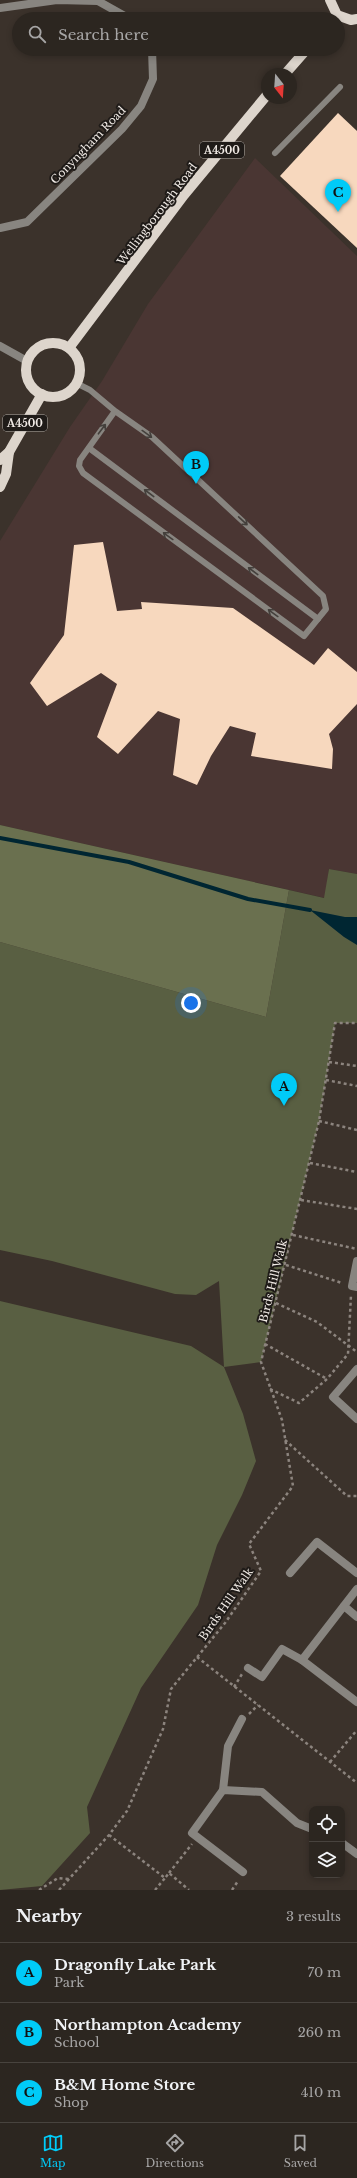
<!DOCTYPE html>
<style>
:root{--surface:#2c2620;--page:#342e29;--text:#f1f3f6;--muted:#a6a5a5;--line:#48433e;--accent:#00cbf8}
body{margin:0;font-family:"Libre Baskerville",serif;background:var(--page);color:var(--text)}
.controls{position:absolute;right:12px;bottom:12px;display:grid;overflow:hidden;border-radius:8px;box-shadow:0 2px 6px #0003}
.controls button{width:36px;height:36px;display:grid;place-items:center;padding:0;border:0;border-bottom:1px solid var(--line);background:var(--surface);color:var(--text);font:20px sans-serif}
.compass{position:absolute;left:261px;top:68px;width:36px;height:36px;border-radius:50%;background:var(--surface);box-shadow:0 2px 6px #0003;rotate:163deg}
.you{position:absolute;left:191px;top:1003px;width:14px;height:14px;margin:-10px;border:3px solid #fff;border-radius:50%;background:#1a73e8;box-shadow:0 0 0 6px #1a73e833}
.badge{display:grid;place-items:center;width:26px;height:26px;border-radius:50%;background:var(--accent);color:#111;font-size:13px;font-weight:700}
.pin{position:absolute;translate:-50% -33px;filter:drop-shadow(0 1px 2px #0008)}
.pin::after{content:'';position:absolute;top:21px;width:14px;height:12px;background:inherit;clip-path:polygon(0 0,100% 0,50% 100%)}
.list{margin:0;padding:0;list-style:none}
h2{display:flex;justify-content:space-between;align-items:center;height:52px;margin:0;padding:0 16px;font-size:17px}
h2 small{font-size:13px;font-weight:400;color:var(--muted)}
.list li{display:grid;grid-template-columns:26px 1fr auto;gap:12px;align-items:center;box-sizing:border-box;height:60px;padding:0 16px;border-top:1px solid var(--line)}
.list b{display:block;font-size:15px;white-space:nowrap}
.list p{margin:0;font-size:13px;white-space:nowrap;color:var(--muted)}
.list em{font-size:13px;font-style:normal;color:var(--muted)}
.icon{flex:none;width:22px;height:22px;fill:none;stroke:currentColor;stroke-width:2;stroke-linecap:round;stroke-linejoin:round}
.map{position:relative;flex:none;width:357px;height:1890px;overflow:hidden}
.search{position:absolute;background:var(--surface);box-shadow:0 2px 6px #0003;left:12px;right:12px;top:12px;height:44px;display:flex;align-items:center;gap:10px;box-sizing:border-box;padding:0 14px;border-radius:22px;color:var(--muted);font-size:15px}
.sheet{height:232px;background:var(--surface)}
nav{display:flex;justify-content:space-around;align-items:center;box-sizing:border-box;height:56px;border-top:1px solid var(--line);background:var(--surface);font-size:11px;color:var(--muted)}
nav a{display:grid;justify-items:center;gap:2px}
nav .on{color:var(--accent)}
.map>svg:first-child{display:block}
.education{fill:#4a3633}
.green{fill:#595f42}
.forest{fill:#6a704f}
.water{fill:#002632}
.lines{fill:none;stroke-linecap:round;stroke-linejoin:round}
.stream{stroke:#002632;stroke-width:4}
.building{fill:#f7d8be}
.path{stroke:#8c847e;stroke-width:2.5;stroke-dasharray:3 3;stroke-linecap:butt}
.service{stroke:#888580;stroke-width:6}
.minor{stroke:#888580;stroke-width:8}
.tertiary{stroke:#888580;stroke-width:8}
.primary{stroke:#ddd5cc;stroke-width:10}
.oneway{stroke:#44403c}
.labels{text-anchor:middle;stroke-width:4;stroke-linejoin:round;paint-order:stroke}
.shield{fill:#1f1b18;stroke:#b2ada8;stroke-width:1}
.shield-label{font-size:10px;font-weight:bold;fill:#f1ebe6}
.street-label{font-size:11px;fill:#f1ebe6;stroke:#1f1b18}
</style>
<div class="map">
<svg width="357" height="1890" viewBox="0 0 357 1890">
<rect width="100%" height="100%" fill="#3b322b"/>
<path class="education" d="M255,158L357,256V874L329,869L325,898L0,825V541L70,427L102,381L148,304Z"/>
<path class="green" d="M329,869L357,874V1023H335L319,1121L261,1362L224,1367L243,1414L256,1461L242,1495L217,1545L198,1605L141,1688L87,1807L90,1833L42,1886L0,1890V1301L191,1346L224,1367L219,1281L196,1295L175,1294L52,1261L0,1250V942L266,1017L289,890L324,898Z"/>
<path class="forest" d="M0,825L289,890L266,1017L0,942Z"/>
<path class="water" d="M310,910L345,917H357V945L344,937Z"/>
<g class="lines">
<path class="stream" d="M0,838L129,862L248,899L310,910"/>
</g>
<g class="building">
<path d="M338,113L357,131V248L280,176Z"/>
<path d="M103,542L117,611L142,609L141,602L233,608L314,665L328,648L357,672V704L329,734L333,749L332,769L251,756L256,733L230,726L211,756L197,785L173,775L180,719L158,711L118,754L97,737L117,684L101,673L47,706L30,683L64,635L74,545Z"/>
</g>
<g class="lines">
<g class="path">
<path d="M329,1062L357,1066"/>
<path d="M326,1080L357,1086"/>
<path d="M319,1121L357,1130"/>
<path d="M310,1163L357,1172"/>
<path d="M301,1200L357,1209"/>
<path d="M293,1235L357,1249"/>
<path d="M286,1265L342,1283"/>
<path d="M276,1303L317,1322L357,1352"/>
<path d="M265,1344L327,1379"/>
<path d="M270,1389L299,1403L327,1379L348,1354L351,1295"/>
<path d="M285,1440L347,1496H357"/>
<path d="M197,1657L357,1783"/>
<path d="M234,1687L242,1674"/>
<path d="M249,1714L258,1705"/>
<path d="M330,1762L357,1730"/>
<path d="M109,1835L165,1878L169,1873L189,1890"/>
<path d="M169,1873L192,1844"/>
<path d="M39,1890L58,1878L69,1879"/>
<path d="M59,1890L109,1835L127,1811L163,1729L171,1689L225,1623L261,1571L249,1544L293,1486L282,1420L261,1362L319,1121L335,1023H357"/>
<path d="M155,1890L165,1878"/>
<path d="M232,1890L238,1881"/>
</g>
<g class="service">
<path d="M275,153L340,87"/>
<path d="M76,383L90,390L115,411L152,437L323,596L326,609L304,636L83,473L79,466L80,460L115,411"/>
<path d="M89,448L318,619"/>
</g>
<g class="minor">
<path d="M0,8L57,0L98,1L130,19"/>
<path d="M0,228L27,222L122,129L141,106L153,79L152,49"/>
<path d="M357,1261L352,1286L357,1287"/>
<path d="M357,1369L333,1397L357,1419"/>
<path d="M290,1573L317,1542L357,1573"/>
<path d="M344,1606L357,1617"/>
<path d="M302,1660L357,1589"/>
<path d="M248,1668L262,1677L282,1649L302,1660L357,1702"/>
<path d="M223,1790L228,1746L242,1719"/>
<path d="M342,1843L357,1854"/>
<path d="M243,1872L192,1833L223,1790L262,1792L297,1823L312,1829"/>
</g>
<path class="tertiary" d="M0,346L27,361"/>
<g class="primary">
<path d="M330,0L337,15L351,20L357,19"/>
<path d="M285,74L307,49"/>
<circle cx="53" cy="370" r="27"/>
<path d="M69,348L184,195L267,95"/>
<path d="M0,460L9,452L42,394"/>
<path d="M0,487L6,474L9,452"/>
</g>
</g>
<defs><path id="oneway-shaft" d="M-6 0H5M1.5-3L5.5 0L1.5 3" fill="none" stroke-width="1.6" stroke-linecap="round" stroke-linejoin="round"/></defs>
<g class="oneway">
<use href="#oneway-shaft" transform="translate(102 429) rotate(-53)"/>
<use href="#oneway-shaft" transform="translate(147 434) rotate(36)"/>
<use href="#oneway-shaft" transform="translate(149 493) rotate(-143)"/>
<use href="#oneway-shaft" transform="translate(243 521) rotate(43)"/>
<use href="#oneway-shaft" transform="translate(168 536) rotate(-144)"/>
<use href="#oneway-shaft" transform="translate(253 571) rotate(-143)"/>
<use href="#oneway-shaft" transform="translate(273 613) rotate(-144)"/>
</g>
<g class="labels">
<g class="shield">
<rect x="200" y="142" width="44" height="16" rx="3"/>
<rect x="3" y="415" width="44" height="16" rx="3"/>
</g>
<g class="shield-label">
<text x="222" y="154">A4500</text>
<text x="25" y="427">A4500</text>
</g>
<g class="street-label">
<text transform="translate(88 145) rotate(-46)" y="4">Conyngham Road</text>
<text transform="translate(157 214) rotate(-53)" y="4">Wellingborough Road</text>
<text transform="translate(273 1281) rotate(-76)" y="4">Birds Hill Walk</text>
<text transform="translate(226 1604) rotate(-55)" y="4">Birds Hill Walk</text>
</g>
</g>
</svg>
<div class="controls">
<button><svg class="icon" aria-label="locate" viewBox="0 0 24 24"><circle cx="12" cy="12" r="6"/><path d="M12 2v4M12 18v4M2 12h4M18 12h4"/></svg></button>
<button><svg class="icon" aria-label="layers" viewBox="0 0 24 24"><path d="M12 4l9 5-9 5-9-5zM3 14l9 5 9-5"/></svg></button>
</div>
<svg class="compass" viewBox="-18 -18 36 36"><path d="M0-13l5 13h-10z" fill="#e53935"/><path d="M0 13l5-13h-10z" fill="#a6a5a5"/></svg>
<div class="you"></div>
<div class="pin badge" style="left:284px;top:1106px">A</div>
<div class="pin badge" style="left:196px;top:484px">B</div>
<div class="pin badge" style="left:338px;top:212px">C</div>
<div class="search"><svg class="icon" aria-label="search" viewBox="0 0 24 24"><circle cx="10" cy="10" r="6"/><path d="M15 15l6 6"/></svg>Search here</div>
</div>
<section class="sheet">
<h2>Nearby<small>3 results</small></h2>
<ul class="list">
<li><span class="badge">A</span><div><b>Dragonfly Lake Park</b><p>Park</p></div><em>70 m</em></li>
<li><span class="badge">B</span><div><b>Northampton Academy</b><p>School</p></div><em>260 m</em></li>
<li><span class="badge">C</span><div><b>B&amp;M Home Store</b><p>Shop</p></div><em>410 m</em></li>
</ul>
</section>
<nav>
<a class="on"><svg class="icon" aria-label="map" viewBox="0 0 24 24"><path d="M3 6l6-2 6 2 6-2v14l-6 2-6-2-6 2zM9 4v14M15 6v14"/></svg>Map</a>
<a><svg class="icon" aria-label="directions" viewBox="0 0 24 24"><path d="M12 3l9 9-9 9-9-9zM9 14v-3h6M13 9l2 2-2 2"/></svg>Directions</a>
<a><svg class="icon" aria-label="saved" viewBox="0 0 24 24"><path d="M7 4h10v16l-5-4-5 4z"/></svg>Saved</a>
</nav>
